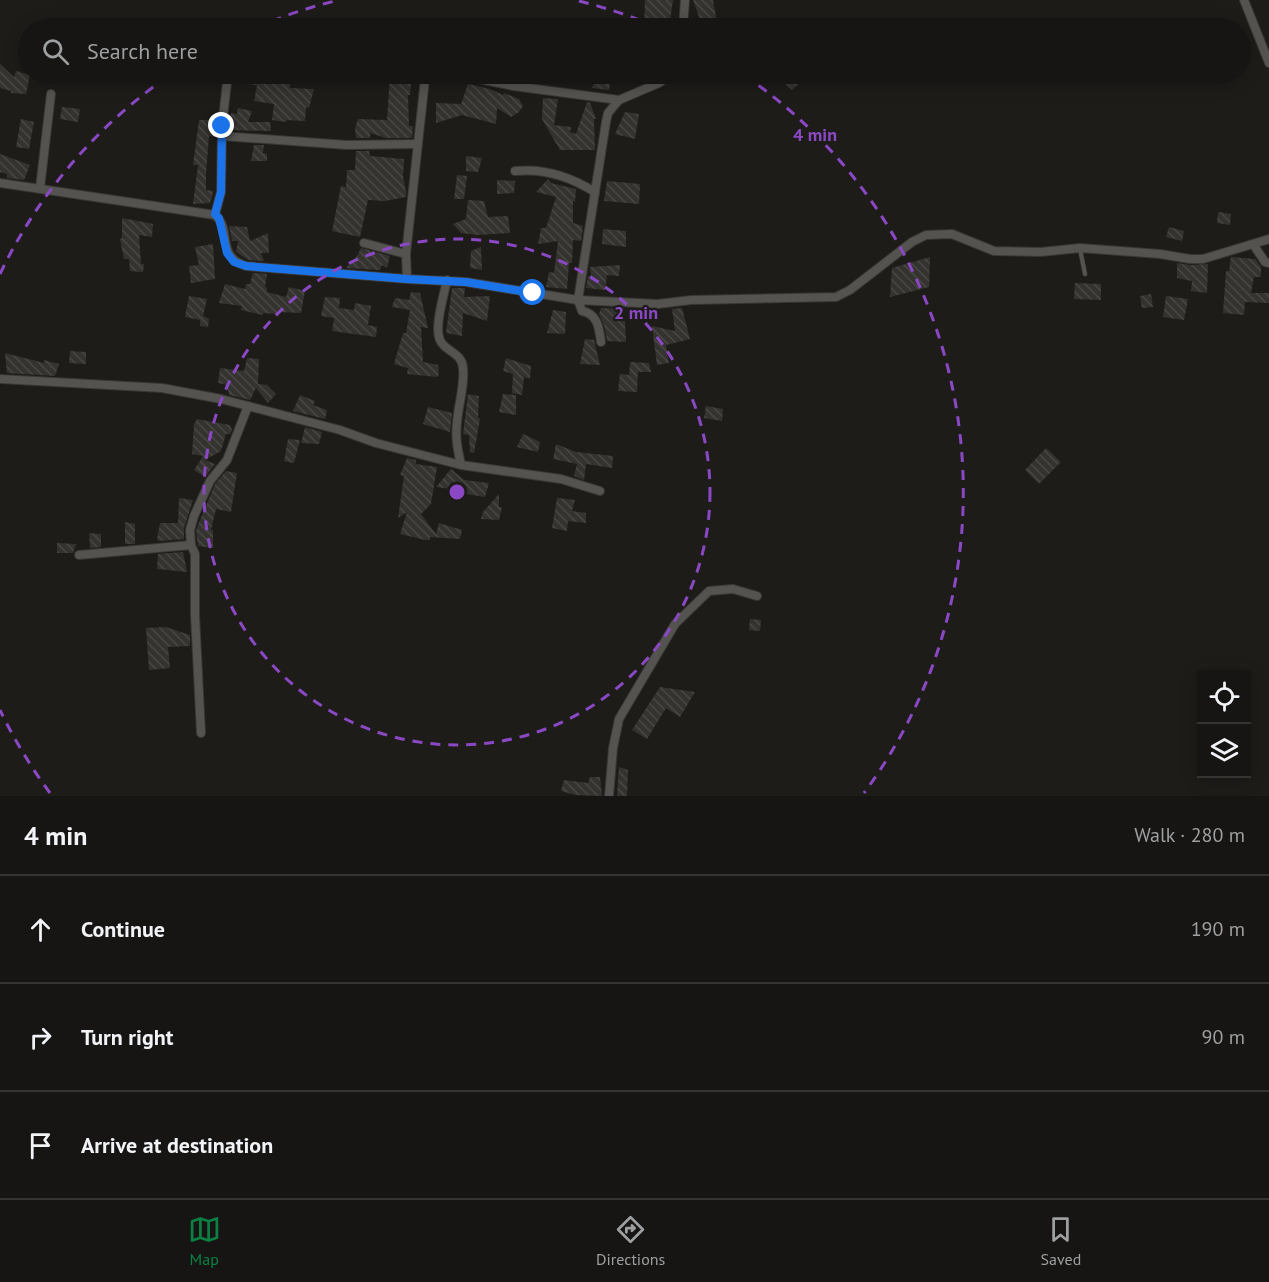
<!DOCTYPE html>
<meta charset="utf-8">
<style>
:root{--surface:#161513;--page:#232221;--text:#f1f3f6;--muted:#9e9fa0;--line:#353433;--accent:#0b8043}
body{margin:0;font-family:"PT Sans",sans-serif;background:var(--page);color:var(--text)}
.controls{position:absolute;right:18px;bottom:18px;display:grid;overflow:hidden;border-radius:0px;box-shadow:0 3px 15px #0003}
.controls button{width:54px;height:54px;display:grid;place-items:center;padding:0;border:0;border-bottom:2px solid var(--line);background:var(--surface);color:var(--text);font:30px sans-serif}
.stop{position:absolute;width:18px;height:18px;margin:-14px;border:4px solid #1a73e8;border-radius:50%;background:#fff}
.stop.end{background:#1a73e8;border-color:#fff;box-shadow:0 2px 6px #0008}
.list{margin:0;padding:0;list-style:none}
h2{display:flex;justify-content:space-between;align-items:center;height:78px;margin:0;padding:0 24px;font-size:26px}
h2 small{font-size:20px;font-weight:400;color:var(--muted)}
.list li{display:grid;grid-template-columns:39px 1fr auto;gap:18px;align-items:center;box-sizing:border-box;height:108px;padding:0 24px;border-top:2px solid var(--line)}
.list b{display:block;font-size:22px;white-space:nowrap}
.list em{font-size:20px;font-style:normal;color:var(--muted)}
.icon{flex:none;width:33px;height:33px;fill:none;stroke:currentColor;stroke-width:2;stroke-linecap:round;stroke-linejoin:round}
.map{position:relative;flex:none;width:1269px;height:796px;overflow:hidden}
.search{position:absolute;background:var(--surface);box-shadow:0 3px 15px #0003;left:18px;right:18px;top:18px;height:66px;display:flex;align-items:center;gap:15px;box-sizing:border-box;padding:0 21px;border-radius:33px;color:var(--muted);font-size:22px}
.sheet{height:402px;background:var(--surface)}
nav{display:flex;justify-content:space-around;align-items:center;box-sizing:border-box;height:84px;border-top:2px solid var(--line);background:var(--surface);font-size:16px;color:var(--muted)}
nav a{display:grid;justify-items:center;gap:3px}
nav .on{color:var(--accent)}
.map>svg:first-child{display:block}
.building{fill:url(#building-back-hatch)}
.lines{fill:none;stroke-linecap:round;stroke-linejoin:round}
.service-casing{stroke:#393736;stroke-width:5}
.minor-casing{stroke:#393736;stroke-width:10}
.service{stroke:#555350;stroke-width:4}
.minor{stroke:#555350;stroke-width:8}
.route{stroke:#1a73e8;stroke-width:8}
.ring{fill:none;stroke:#8b48c5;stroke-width:3;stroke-dasharray:10 8}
.centre{fill:#8b48c5;stroke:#1d1c19;stroke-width:3}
.ring-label{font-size:18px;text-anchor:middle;font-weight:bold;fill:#8b48c5;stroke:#1d1c19;stroke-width:4.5;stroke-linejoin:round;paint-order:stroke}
</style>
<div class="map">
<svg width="1269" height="796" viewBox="0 0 1269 796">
<defs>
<pattern id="building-back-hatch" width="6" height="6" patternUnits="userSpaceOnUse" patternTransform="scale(1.5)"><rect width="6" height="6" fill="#353330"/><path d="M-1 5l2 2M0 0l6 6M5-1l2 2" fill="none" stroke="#484744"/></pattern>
</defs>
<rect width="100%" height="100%" fill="#1d1c19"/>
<g class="building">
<path d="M645,0H673L669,28H644Z"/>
<path d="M693,0H713L718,28H703Z"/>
<path d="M0,64L14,77L16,71L30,75L26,94L11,93V91L0,88Z"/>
<path d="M249,74H273L272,82L290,84V88L314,89L309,108L306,107L305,121L287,120L286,122L272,120L274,104L254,101L257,85L247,84Z"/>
<path d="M390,74H406L411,83L410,95H408L409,126H413L412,138H386L370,133V138H356L355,128L358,119L387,120Z"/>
<path d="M567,74H580L578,84L565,83Z"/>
<path d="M598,74L611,75L609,90L592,88Z"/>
<path d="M775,74H797L803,80L792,90Z"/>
<path d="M468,84L490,89L503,95L504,93L519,99L523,106L519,112L511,117L497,108L496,124L462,115L436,123V103L461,104Z"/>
<path d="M543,98L558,99L554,125L571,127L570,132L576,134L587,102L590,103L596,119H594L595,150H560L542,119Z"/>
<path d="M62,107L80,109L78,122L60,119Z"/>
<path d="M238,108L252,111L248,122H270L271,131L228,130L231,113L237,114Z"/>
<path d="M625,112L639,114L635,139L615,134Z"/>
<path d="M21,119L34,122L29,149L16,147Z"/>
<path d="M199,120H211V124L216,125L215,137L209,136L206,174V190L213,191L212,197L210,203L193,204L198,165H193Z"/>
<path d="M254,145H264L263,153L267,154V161H251Z"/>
<path d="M356,151H369L370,156L404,159L403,177L406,192V197L385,201L368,200L360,237L332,231L341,186L346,187L347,170H355Z"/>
<path d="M0,154L30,165L24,180L7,178V174L0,172Z"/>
<path d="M466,156L482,158L478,172L466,171Z"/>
<path d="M457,175L467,176L464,199H454Z"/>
<path d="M548,179L551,183L576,189L575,202L573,201V223L583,226L581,241L573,240L572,263H569L567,289L546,287L549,272L554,273L558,241L538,244L541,228H546L556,197L536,192Z"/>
<path d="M497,180L515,181L514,193L497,194Z"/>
<path d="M607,181L640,184L639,204L604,201Z"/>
<path d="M468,200L484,201L488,217L508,216L510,233L478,235L461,233L453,224L466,219Z"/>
<path d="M1218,212L1231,214L1230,225L1217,223Z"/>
<path d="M122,218L153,224L152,237L139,235L141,264H144L143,272L130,271L129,259H124L120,239L122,238Z"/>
<path d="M229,226L247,227L250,241L268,233L269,253H261L264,261L248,260L236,252L238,241H232Z"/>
<path d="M1169,227L1184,231L1182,241L1166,237Z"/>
<path d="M603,229L626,231V247L602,244Z"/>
<path d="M213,244L215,279L191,283L189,266L199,265L195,247Z"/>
<path d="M481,247L482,270L470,268L471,251Z"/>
<path d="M361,248L390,256L387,268L382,265L380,270L346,268L357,256Z"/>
<path d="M930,257L929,287L890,297L892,268Z"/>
<path d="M1231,257L1255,259L1261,267V277H1254L1251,293H1269V303L1245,302L1244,315L1223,313L1226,271H1229Z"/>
<path d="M1177,263L1190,265L1208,264L1207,293L1191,291L1192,281L1177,278Z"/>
<path d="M620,265L619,276L607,275L605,290L586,288L588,276H591L590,267Z"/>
<path d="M253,273L267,274L265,287L267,288V292L286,297L289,287L305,291L301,313L278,312L277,314L263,313V315L241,310L242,306L219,303L225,284L245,289L246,284H250Z"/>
<path d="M1075,283L1101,284V300L1074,299Z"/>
<path d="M452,288H465L464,297L490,296L487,321L463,313L462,336L446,333Z"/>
<path d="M411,292L420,293L428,328L421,327L423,362L438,365L439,372L438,377L407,374L408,368L394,364L403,333H406L410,310L392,307L395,298L409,300Z"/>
<path d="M1151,294L1153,307L1142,308L1140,296Z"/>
<path d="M189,296L207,299L203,316L209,319L208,327L200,326V320L185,317Z"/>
<path d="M1166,296L1188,299L1184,320L1163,317Z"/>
<path d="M325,297L340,298L339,308L354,310L355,303L371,306L368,325L377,327L376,337L332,331L334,318L321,316Z"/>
<path d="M601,308L621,309L625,322L626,342L607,341L604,325L599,314Z"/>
<path d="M682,308L690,339L666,345L669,363L657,365L652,326L675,331L672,309Z"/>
<path d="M553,310L566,312L565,334L547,333Z"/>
<path d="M585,339L594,340L600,365L580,364Z"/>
<path d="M70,351L86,352V364L69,363Z"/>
<path d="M5,353L44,363V360L59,364L55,376L7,373Z"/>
<path d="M247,358L259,359L258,384L267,385L276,394L268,403L256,388L250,400L229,395L227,385L218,383L220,368L244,371Z"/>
<path d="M506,358L531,366L530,379L524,377L522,395L512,393L513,374L503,371Z"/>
<path d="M630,362L649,363L651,372H638L637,392L618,391L620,374L629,375Z"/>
<path d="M468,394L479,396L478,418L480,419L474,453L470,452L469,435L463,434Z"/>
<path d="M503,394L516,395V415L499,412Z"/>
<path d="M300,395L315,401L313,405L327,410L325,419L293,411Z"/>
<path d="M706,406L723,409L722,421L704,418Z"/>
<path d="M428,407L452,413L450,432L423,424Z"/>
<path d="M197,419L230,425L232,430L230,434H226L221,451L205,460L215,464L205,477L194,470L203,456L192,454L194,424Z"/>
<path d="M305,427L322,432L319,444L301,443Z"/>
<path d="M523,434L540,442L538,452L517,447Z"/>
<path d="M288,439L300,440L294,463L284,461Z"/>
<path d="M556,444L576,452L613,456L612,468L586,464L584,480L574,476L577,464L553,459Z"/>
<path d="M1046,448L1061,462L1039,484L1025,470Z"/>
<path d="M407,458L416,460V464L437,467L431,504L421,514L436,534L439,523L462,530L460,539L430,537V540H425L400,534L407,512L398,518L404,476L400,475Z"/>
<path d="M451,469L464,480L489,483L485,497L460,493L464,491L436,487Z"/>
<path d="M226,471L237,473L231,512L216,509L211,530H213V548L198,546L196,531L198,525L215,484Z"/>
<path d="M499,494V507H502L499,520L481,519L483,512Z"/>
<path d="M179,498L193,500L184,528V539L159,541L157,539L160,523H178Z"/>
<path d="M557,498L575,500L572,511L586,513V523L568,521L567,531L552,528Z"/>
<path d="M125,522L135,524V544H125Z"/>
<path d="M89,533L101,534V547L90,548Z"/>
<path d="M57,543L76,544L73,553H57Z"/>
<path d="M183,552L187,572L157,569L158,554Z"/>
<path d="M750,619L761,620L760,631L749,630Z"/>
<path d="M166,627L190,635V646L168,647L170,668L149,670L146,628Z"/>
<path d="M660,687L695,692L680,717L666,708L647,739L632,730Z"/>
<path d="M619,767L628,770L627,796H617Z"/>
<path d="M590,777H600L602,796L576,795L561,791L564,780L588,783Z"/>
</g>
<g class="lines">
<g class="service-casing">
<path id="service" d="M1080,249L1085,274"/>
</g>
<g class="minor-casing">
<g id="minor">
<path d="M1244,0L1269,63"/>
<path d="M683,28L685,0"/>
<path d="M456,74L513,86L619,100"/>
<path d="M222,136L347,145L418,144"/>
<path d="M515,171C543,168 571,177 595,192"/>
<path d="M0,183L215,215C233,231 215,256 246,266L407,279L466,282L578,300L658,304L691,300L836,297L850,290L912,242L926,235L952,234L994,251L1041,252L1080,248L1160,254L1190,259H1203L1269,239"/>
<path d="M40,188L51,94"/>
<path d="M215,215L221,192L222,126L228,74"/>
<path d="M364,243L406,254"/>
<path d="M1253,244L1265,262L1269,263"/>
<path d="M407,279L406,254L425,79L428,74"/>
<path d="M447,280C444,295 434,327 440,340C445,352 462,352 463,368C465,386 458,405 457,423C455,438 458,451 461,465L561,479L600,491"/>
<path d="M601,342C599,328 598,314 582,311L578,300L606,122L608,113L619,100L659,83L672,74"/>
<path d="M0,379L162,388L221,399L340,430L376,443L461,465"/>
<path d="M79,555L191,545"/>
<path d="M201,733L195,615V554L191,545L190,530L194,516L210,481L227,460L248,406"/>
<path d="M609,796L613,748L619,719L675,624L709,591L733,589L757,596"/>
</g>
</g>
<use href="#service" class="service"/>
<use href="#minor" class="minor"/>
</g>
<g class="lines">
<path class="route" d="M222,126L221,192L215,214L219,218L227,253L234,262L246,266L407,279L466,282L533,293"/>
</g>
<g class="ring">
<circle cx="457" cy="492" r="253"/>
<path d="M50 793A506 506 0 0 1 0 710M0 274A506 506 0 0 1 170 75M255 28A506 506 0 0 1 335 1M579 1A506 506 0 0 1 659 28M744 75A506 506 0 0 1 864 793"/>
</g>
<circle cx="457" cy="492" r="9" class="centre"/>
<g class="ring-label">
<text x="815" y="141">4 min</text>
<text x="636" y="319">2 min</text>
</g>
</svg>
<div class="controls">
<button><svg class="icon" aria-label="locate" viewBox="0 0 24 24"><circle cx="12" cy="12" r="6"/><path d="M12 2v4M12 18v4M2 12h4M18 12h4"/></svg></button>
<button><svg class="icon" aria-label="layers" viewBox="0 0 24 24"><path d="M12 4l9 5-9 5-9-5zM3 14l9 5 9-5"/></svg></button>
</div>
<div class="stop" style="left:533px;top:293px"></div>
<div class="stop end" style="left:222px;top:126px"></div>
<div class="search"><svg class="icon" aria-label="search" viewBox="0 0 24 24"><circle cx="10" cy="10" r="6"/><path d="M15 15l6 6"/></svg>Search here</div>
</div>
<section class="sheet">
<h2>4 min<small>Walk · 280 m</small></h2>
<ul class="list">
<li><svg class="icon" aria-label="ahead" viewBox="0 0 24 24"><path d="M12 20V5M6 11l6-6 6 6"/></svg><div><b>Continue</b></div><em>190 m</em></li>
<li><svg class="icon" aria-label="right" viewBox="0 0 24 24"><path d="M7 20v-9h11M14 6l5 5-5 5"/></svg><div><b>Turn right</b></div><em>90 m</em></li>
<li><svg class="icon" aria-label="arrive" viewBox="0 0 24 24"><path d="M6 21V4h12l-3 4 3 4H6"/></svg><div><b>Arrive at destination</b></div></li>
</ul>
</section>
<nav>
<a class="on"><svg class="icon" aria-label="map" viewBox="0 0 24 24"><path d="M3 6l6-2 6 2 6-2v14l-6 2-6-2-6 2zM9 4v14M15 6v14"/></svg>Map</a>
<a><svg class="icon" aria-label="directions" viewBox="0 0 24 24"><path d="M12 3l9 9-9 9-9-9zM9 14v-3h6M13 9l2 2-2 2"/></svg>Directions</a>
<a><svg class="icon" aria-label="saved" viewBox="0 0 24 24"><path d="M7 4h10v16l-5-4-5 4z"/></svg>Saved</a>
</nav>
